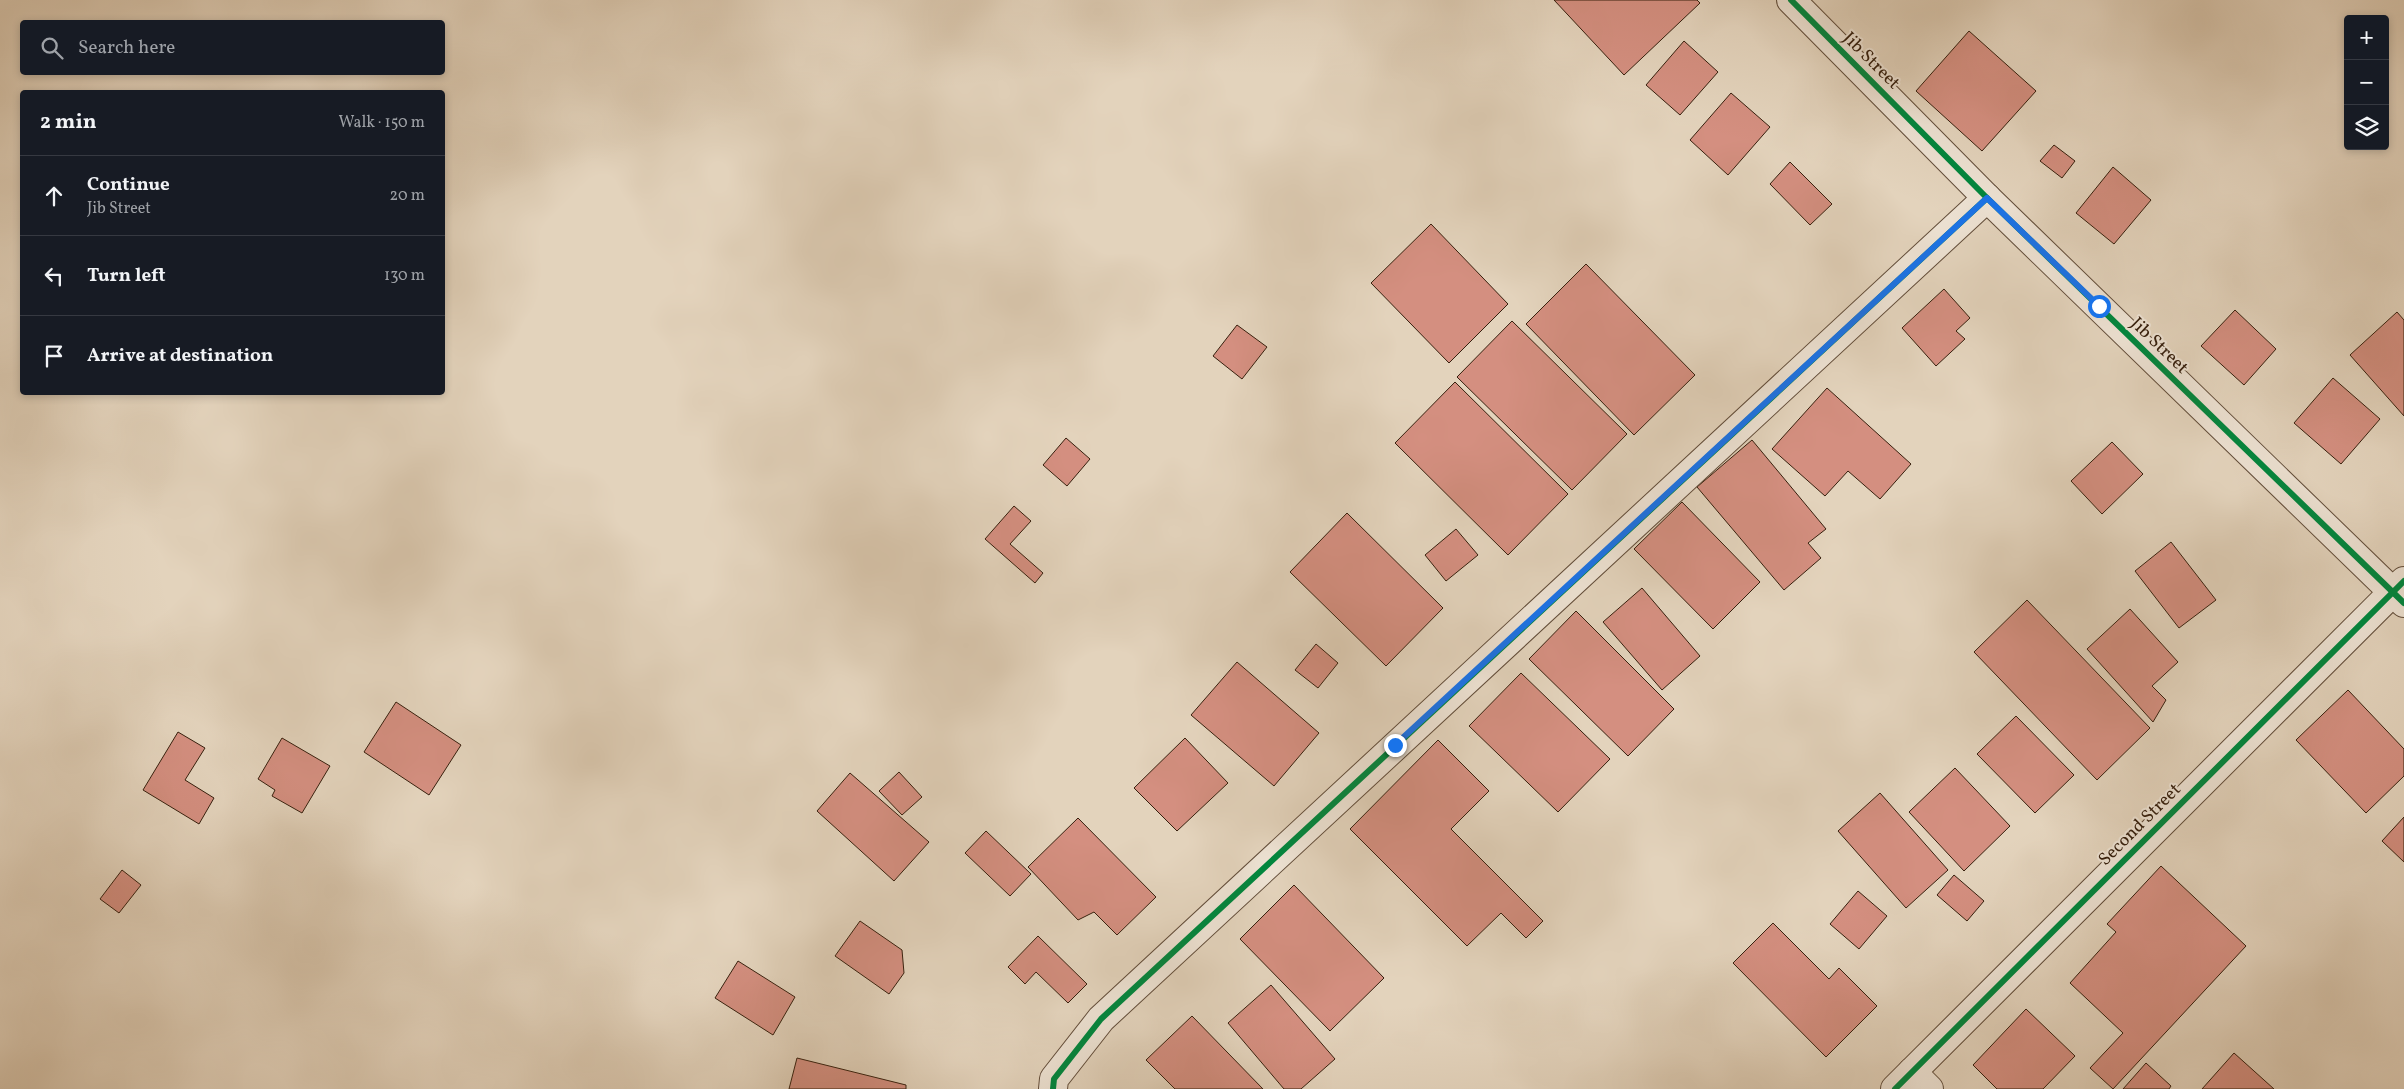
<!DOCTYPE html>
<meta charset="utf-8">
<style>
:root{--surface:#171b24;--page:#20242c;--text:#f1f3f6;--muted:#9ea1a6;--line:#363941}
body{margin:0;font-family:Vollkorn,serif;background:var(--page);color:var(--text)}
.controls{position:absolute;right:15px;top:15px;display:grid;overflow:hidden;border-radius:5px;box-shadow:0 2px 8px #0003}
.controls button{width:45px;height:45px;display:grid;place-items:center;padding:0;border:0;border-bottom:1px solid var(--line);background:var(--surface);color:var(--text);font:25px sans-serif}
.stop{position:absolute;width:15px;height:15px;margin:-11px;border:4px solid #1a73e8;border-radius:50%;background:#fff}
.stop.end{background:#1a73e8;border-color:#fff;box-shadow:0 1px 5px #0008}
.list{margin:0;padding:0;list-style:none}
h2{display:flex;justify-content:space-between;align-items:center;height:65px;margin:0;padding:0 20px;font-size:21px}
h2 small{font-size:16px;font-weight:400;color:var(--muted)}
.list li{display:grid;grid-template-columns:32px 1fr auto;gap:15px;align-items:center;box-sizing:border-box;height:80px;padding:0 20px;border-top:1px solid var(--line)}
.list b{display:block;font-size:19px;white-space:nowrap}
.list p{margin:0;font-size:16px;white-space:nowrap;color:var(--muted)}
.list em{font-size:16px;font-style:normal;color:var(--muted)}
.icon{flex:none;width:28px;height:28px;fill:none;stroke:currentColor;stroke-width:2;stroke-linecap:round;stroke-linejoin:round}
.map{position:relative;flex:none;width:2404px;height:1089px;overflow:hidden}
.search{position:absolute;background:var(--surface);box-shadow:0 2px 8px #0003;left:20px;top:20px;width:425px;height:55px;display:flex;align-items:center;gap:12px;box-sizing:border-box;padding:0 18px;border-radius:5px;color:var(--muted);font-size:19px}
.panel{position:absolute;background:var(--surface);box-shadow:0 2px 8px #0003;left:20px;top:90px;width:425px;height:305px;border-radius:5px}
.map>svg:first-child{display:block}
.building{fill:#d48f80;stroke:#37200e}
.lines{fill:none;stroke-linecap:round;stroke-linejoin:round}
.street-casing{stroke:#624d3a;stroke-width:30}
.street{stroke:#ede2d3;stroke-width:28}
.cycleway-casing{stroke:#ede2d3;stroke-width:9}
.cycleway{stroke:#00873e;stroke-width:6}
.route{stroke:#1a73e8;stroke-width:6}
.labels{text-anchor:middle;stroke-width:4;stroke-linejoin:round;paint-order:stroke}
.street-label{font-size:18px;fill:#37200e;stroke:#ede2d3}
</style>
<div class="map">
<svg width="2404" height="1089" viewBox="0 0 2404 1089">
<rect width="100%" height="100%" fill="#e3d3bc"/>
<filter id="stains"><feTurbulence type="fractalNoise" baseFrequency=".004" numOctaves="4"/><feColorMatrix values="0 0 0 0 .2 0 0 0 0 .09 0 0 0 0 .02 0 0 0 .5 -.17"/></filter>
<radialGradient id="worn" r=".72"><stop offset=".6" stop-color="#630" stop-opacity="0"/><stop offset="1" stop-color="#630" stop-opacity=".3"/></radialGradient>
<g class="building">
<path d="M1554,0H1697L1700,3L1624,75Z"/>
<path d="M1969,31L2036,91L1982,151L1916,91Z"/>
<path d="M1684,41L1718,72L1680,115L1646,85Z"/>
<path d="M1731,93L1770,127L1728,175L1690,140Z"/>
<path d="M2054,145L2075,161L2062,178L2040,161Z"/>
<path d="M1790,162L1832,204L1810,225L1770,184Z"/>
<path d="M2113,167L2151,200L2114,244L2076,213Z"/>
<path d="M1431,224L1508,304L1449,363L1371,283Z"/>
<path d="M1586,264L1695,375L1634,435L1526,324Z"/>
<path d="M1944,289L1970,318L1956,331L1965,339L1936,366L1902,328Z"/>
<path d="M2235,310L2276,349L2244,385L2201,346Z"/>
<path d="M2397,312L2404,320V416L2350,355Z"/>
<path d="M1512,321L1627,434L1572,490L1457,377Z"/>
<path d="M1237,325L1267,347L1242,379L1213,356Z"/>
<path d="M2333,378L2380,419L2341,464L2294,423Z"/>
<path d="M1455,382L1568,494L1508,555L1395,443Z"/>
<path d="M1827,388L1911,464L1880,499L1848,471L1825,496L1772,449Z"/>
<path d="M1066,438L1090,459L1067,486L1043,465Z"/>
<path d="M1752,440L1826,529L1808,543L1821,558L1784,590L1697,487Z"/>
<path d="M2112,442L2143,474L2102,514L2071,481Z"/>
<path d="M1682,502L1760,582L1713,629L1634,549Z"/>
<path d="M1014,506L1031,521L1010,544L1043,573L1035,583L985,539Z"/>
<path d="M1347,513L1443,608L1386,666L1290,572Z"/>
<path d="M1456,529L1478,555L1446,581L1425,555Z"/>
<path d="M2171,542L2216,600L2179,628L2135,571Z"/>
<path d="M1642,588L1700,656L1662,690L1603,622Z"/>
<path d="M2027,600L2150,728L2097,780L1974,652Z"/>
<path d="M2130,609L2178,662L2152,686L2166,700L2153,722L2087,649Z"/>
<path d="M1576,611L1674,709L1628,756L1529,659Z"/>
<path d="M1316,644L1338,663L1318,688L1295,670Z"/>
<path d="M1237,662L1319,733L1274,786L1191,715Z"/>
<path d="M1521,673L1610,759L1558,812L1469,726Z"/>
<path d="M2348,690L2404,749V776L2366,813L2296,740Z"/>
<path d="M396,702L461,745L429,795L364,752Z"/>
<path d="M2016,716L2074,775L2035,813L1977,754Z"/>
<path d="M178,732L205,748L185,780L214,798L199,824L143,790Z"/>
<path d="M282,738L330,766L302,813L272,796L275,790L258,779Z"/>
<path d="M1185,738L1228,783L1177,831L1134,788Z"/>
<path d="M1438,740L1489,791L1451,829L1543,921L1526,938L1501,913L1467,946L1350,829Z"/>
<path d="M1955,768L2010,826L1964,871L1909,812Z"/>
<path d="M899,772L922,797L902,815L879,791Z"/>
<path d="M850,773L929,842L894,881L817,811Z"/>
<path d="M1880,793L1948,870L1906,908L1838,831Z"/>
<path d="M2404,817V862L2382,841Z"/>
<path d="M1078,818L1156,897L1117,935L1094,912L1078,920L1028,867Z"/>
<path d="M986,831L1031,874L1010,896L965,853Z"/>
<path d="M2161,866L2246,946L2113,1089L2090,1068L2123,1033L2070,983L2116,932L2107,924Z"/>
<path d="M122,870L141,885L119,913L100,899Z"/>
<path d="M1954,875L1984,901L1967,921L1937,895Z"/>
<path d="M1294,885L1384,978L1330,1031L1240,939Z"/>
<path d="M1858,891L1887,916L1859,949L1830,924Z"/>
<path d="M860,921L902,950L904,973L889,994L835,956Z"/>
<path d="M1773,923L1829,979L1839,968L1877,1006L1826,1057L1733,963Z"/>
<path d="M1038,936L1087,984L1068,1003L1036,972L1025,984L1008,967Z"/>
<path d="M738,961L795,997L773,1035L715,998Z"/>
<path d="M1271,985L1335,1059L1301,1089H1284L1228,1023Z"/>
<path d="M2026,1009L2075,1056L2043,1089H1997L1973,1065Z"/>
<path d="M1192,1016L1263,1089H1175L1146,1060Z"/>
<path d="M2234,1053L2274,1089H2202Z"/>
<path d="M797,1058L906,1085V1089H789Z"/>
<path d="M2146,1063L2171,1086L2169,1089H2123Z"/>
</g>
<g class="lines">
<g class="street-casing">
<g id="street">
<path d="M1791,0L1987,198L2404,603"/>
<path d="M1912,1072L1929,1089"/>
<path d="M1053,1089L1054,1079L1101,1019L1987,198"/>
<path d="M1895,1089L2404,581"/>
</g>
</g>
<use href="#street" class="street"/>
<g class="cycleway-casing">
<g id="cycleway">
<path d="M1791,0L1987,198L2404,603"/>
<path d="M1053,1089L1054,1079L1101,1019L1987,198"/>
<path d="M1895,1089L2404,581"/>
</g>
</g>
<use href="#cycleway" class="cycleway"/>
</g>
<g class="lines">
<path class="route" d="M1395,745L1987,198L2099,306"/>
</g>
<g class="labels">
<g class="street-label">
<text transform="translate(1872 60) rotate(45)" y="6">Jib Street</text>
<text transform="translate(2160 345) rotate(44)" y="6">Jib Street</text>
<text transform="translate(2139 824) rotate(-45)" y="6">Second Street</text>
</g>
</g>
<rect width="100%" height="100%" filter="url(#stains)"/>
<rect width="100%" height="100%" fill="url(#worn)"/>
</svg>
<div class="controls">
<button>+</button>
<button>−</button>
<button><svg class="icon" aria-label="layers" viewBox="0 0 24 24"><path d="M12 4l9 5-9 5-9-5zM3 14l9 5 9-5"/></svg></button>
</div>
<div class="stop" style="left:2099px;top:306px"></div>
<div class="stop end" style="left:1395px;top:745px"></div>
<div class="search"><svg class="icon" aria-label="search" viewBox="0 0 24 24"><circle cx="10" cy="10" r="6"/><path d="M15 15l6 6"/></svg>Search here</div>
<section class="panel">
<h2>2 min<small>Walk · 150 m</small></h2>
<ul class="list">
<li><svg class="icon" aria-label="ahead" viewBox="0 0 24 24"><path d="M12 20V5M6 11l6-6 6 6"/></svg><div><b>Continue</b><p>Jib Street</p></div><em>20 m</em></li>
<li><svg class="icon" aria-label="left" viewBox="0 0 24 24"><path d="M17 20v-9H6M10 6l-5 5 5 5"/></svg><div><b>Turn left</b></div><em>130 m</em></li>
<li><svg class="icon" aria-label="arrive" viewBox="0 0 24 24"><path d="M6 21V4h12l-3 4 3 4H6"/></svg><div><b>Arrive at destination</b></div></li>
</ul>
</section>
</div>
